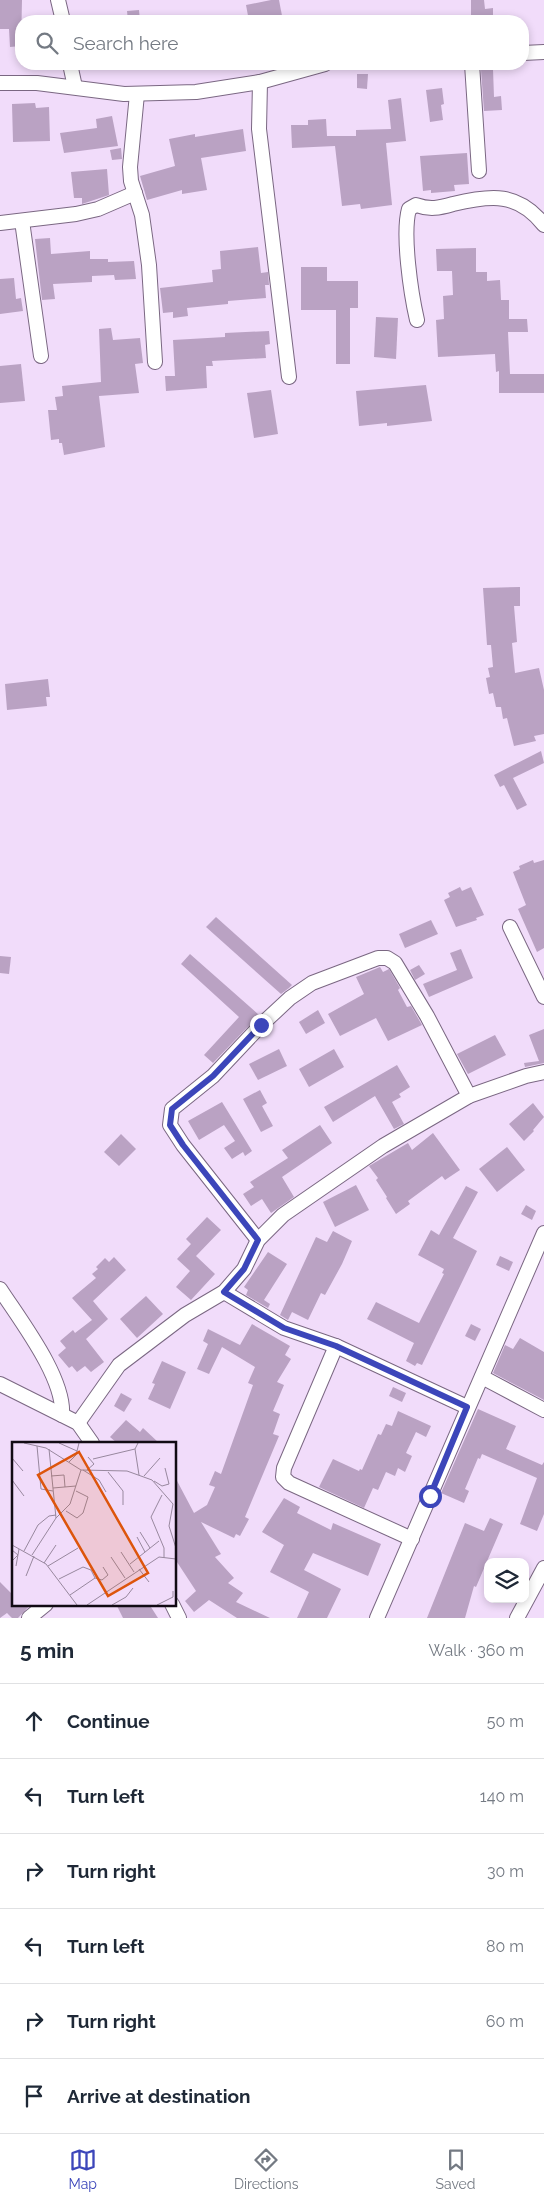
<!DOCTYPE html>
<meta charset="utf-8">
<style>
:root{--surface:#fff;--page:#f6f6f7;--text:#1f2937;--muted:#747a83;--line:#e0e1e3;--accent:#3c46ba}
body{margin:0;font-family:Raleway,sans-serif;background:var(--page);color:var(--text)}
.controls{position:absolute;right:15px;bottom:15px;display:grid;overflow:hidden;border-radius:10px;box-shadow:0 2px 8px #0003}
.controls button{width:45px;height:45px;display:grid;place-items:center;padding:0;border:0;border-bottom:1px solid var(--line);background:var(--surface);color:var(--text);font:25px sans-serif}
.stop{position:absolute;width:15px;height:15px;margin:-11px;border:4px solid #3c46ba;border-radius:50%;background:#fff}
.stop.end{background:#3c46ba;border-color:#fff;box-shadow:0 1px 5px #0008}
.list{margin:0;padding:0;list-style:none}
h2{display:flex;justify-content:space-between;align-items:center;height:65px;margin:0;padding:0 20px;font-size:21px}
h2 small{font-size:16px;font-weight:400;color:var(--muted)}
.list li{display:grid;grid-template-columns:32px 1fr auto;gap:15px;align-items:center;box-sizing:border-box;height:75px;padding:0 20px;border-top:1px solid var(--line)}
.list b{display:block;font-size:19px;white-space:nowrap}
.list em{font-size:16px;font-style:normal;color:var(--muted)}
.icon{flex:none;width:28px;height:28px;fill:none;stroke:currentColor;stroke-width:2;stroke-linecap:round;stroke-linejoin:round}
.map{position:relative;flex:none;width:544px;height:1618px;overflow:hidden}
.search{position:absolute;background:var(--surface);box-shadow:0 2px 8px #0003;left:15px;right:15px;top:15px;height:55px;display:flex;align-items:center;gap:12px;box-sizing:border-box;padding:0 18px;border-radius:20px;color:var(--muted);font-size:19px}
.sheet{height:515px;background:var(--surface)}
nav{display:flex;justify-content:space-around;align-items:center;box-sizing:border-box;height:70px;border-top:1px solid var(--line);background:var(--surface);font-size:14px;color:var(--muted)}
nav a{display:grid;justify-items:center;gap:2px}
nav .on{color:var(--accent)}
.map>svg:first-child{display:block}
.building{fill:#baa2c3}
.lines{fill:none;stroke-linecap:round;stroke-linejoin:round}
.minor-casing{stroke:#7a6782;stroke-width:16}
.minor{stroke:#fff;stroke-width:14}
.route{stroke:#3c46ba;stroke-width:6}
.inset-road{fill:none;stroke:#98889e;stroke-width:1}
.view{fill:#dd550c;fill-opacity:0.15;stroke:#dd550c;stroke-width:2.5}
.inset-edge{fill:none;stroke:#120b14;stroke-width:2.5}
</style>
<div class="map">
<svg width="544" height="1618" viewBox="0 0 544 1618">
<rect width="100%" height="100%" fill="#f1dcfa"/>
<g class="building">
<path d="M0,0H22L21,46L10,47L9,29H0Z"/>
<path d="M271,0H279L283,21H249L246,5Z"/>
<path d="M471,0H484L485,9L493,8V21H471Z"/>
<path d="M139,10L140,21H128L127,11Z"/>
<path d="M493,69L494,97L501,96L502,110L484,111L481,70Z"/>
<path d="M357,74H368L367,89L357,88Z"/>
<path d="M442,88L444,104L441,105L443,120L430,122L426,90Z"/>
<path d="M401,98L406,141L386,143L392,205L361,209L360,204L342,206L335,146L292,148L291,125H308V120L326,119L327,136H356V130L391,129L388,100Z"/>
<path d="M35,103L36,108L49,107L50,141L13,142L12,104Z"/>
<path d="M112,116L118,146L64,153L60,133L97,128L96,119Z"/>
<path d="M243,129L246,151L201,158L207,190L182,194V190L147,200L140,176L175,166L169,139L195,134V137Z"/>
<path d="M121,148L122,159L112,160L110,150Z"/>
<path d="M467,153L469,184L454,185L455,191L431,193V190L423,191L420,156Z"/>
<path d="M107,169L109,195L82,204V198H74L71,172Z"/>
<path d="M50,238L51,254L90,251V259H108V262L134,261L136,279L115,280L114,275L92,276V282L53,284L55,299L42,300L35,239Z"/>
<path d="M258,247L261,273L268,272L269,285H265L266,298L228,301V304L187,308L188,316L173,318V312L163,313L160,288L213,282L212,270L221,269L220,251Z"/>
<path d="M476,248V272H487V281L500,280L501,300H509V319H527L528,332H508L510,374H544V393H499V371L496,372L495,354L438,357L436,320L444,319L443,296L453,295L452,271H437L436,249Z"/>
<path d="M301,267H327V281H358V308H350V364H336V310H301Z"/>
<path d="M14,278L16,299L21,298L23,311L0,314V279Z"/>
<path d="M376,317L398,318L396,359L374,357Z"/>
<path d="M111,328L113,340L140,338L143,363L135,364L139,393L99,396L105,447L64,455L62,443H59V439L51,440L48,410H57L55,397L63,396L62,386L101,382L99,329Z"/>
<path d="M269,331L270,344L265,345L266,358L212,361L213,366H206L207,388L166,391L165,376H175L173,340L225,337V333Z"/>
<path d="M21,364L25,401L0,403V366Z"/>
<path d="M426,385L432,421L387,426V423L359,426L356,391Z"/>
<path d="M271,390L278,434L254,438L247,393Z"/>
<path d="M520,587V606H514L517,642L512,643L515,673L539,668L544,690V734L534,736L536,741L514,746L507,718L503,719L501,707H496L493,693L489,694L486,678L490,677L488,668L493,667L491,645H487L483,588Z"/>
<path d="M48,679L50,697H46L47,706L7,710L5,684Z"/>
<path d="M541,751L544,763L513,778L527,805L517,810L504,785L500,787L494,775Z"/>
<path d="M533,860L534,863L544,860V948L537,952L518,909L526,905L513,872L520,869L519,866Z"/>
<path d="M460,887L462,891L471,887L484,915L476,918L477,920L456,927L444,900L450,897L448,893Z"/>
<path d="M216,917L292,985L289,988L281,994L206,927Z"/>
<path d="M431,920L438,934L405,948L399,934Z"/>
<path d="M461,949L473,978L429,997L423,984L457,970L450,953Z"/>
<path d="M190,954L259,1015L213,1063L204,1055L239,1017L181,964Z"/>
<path d="M0,956L11,957L9,974L0,973Z"/>
<path d="M419,965L425,974L415,980L410,970Z"/>
<path d="M380,967L383,972L389,969L400,988L398,990L407,1007L411,1006L422,1025L388,1041L376,1018L340,1036L328,1014L364,994L356,977Z"/>
<path d="M318,1010L325,1023L306,1034L299,1022Z"/>
<path d="M544,1029V1063L525,1067L524,1063L539,1061L529,1035Z"/>
<path d="M495,1035L506,1055L468,1074L457,1054Z"/>
<path d="M279,1049L287,1066L258,1080L249,1064Z"/>
<path d="M334,1049L344,1067L309,1087L299,1069Z"/>
<path d="M397,1065L410,1087L399,1094L401,1097L392,1102L404,1124L394,1129L375,1096L333,1122L324,1107Z"/>
<path d="M260,1090L267,1103L262,1106L273,1126L261,1132L243,1099Z"/>
<path d="M222,1102L252,1151L245,1156L243,1152L232,1159L224,1148L235,1141L224,1125L199,1140L188,1121Z"/>
<path d="M533,1103L544,1117L533,1130L534,1131L524,1141L509,1124Z"/>
<path d="M320,1125L332,1143L282,1177L294,1197L271,1213L262,1199L251,1206L243,1194L254,1187L250,1182L288,1158L282,1150Z"/>
<path d="M433,1133L460,1170L445,1180L442,1176L408,1201L410,1204L396,1214L386,1198L387,1197L376,1180L378,1178L369,1166L408,1143L412,1150Z"/>
<path d="M121,1134L136,1149L119,1166L104,1152Z"/>
<path d="M507,1147L525,1170L497,1192L479,1169Z"/>
<path d="M356,1185L369,1210L335,1227L323,1202Z"/>
<path d="M466,1186L478,1192L453,1238L477,1251L422,1365L417,1363L415,1366L406,1361L414,1343L367,1319L376,1302L419,1323L444,1274L442,1273L444,1269L418,1255L431,1230L439,1235Z"/>
<path d="M526,1205L536,1211L532,1220L521,1214Z"/>
<path d="M207,1217L221,1230L196,1256L215,1274L191,1300L176,1287L190,1271L177,1259L191,1244L186,1239Z"/>
<path d="M333,1231L352,1241L342,1264L325,1295L321,1293L308,1320L292,1312L288,1320L280,1315L316,1237L327,1242Z"/>
<path d="M268,1252L287,1264L264,1300L270,1304L268,1308L246,1295L248,1290L244,1287Z"/>
<path d="M500,1256L513,1262L509,1271L496,1265Z"/>
<path d="M114,1257L126,1270L93,1301L108,1319L86,1339L104,1362L91,1372L85,1366L77,1372L72,1366L69,1368L58,1355L66,1348L60,1341L73,1330L75,1333L92,1320L72,1298L96,1278L92,1274L98,1269L96,1267L105,1258L109,1262Z"/>
<path d="M146,1296L163,1314L137,1338L120,1319Z"/>
<path d="M252,1324L290,1346L285,1355L291,1359L277,1382L284,1385L273,1411L280,1414L273,1434L279,1436L245,1517L249,1519L240,1536L236,1534L234,1538L201,1522L221,1554L215,1557L234,1578L228,1583L243,1593L236,1602L270,1618H237L209,1600L194,1612L185,1601L196,1591L175,1559V1477L194,1513L207,1505L215,1487L209,1485L215,1471L221,1474L253,1385L248,1383L255,1367L222,1347L209,1374L197,1369L208,1344L203,1341L208,1329L240,1345Z"/>
<path d="M471,1324L481,1329L475,1341L465,1336Z"/>
<path d="M520,1338L544,1352V1400L493,1373L505,1345L513,1349Z"/>
<path d="M162,1361L186,1372L170,1409L148,1399L155,1384L152,1383Z"/>
<path d="M393,1387L406,1393L402,1402L389,1396Z"/>
<path d="M121,1393L132,1399L124,1412L114,1406Z"/>
<path d="M478,1409L516,1426L506,1449L542,1465L544,1462V1514L537,1531L520,1524L537,1478L482,1454L480,1459L478,1458L465,1489L469,1491L464,1503L441,1493Z"/>
<path d="M398,1411L431,1426L426,1437L416,1432L406,1453L412,1456L405,1472L398,1468L395,1476L386,1472L378,1490L373,1488L364,1508L319,1487L333,1459L359,1471L360,1469L362,1470L378,1434L381,1435L386,1424L392,1426Z"/>
<path d="M126,1420L140,1432L143,1428L159,1443H117L110,1437Z"/>
<path d="M284,1498L300,1507L297,1513L331,1530L333,1523L381,1544L368,1576L313,1553L304,1570L341,1589L327,1618H297L309,1592L270,1572L284,1545L262,1532Z"/>
<path d="M490,1518L503,1524L476,1587L474,1586L465,1618H427L465,1523L484,1531Z"/>
<path d="M0,1582L14,1596V1604H31L18,1618H12L7,1613L0,1618Z"/>
<path d="M116,1604H149L158,1618H123Z"/>
</g>
<g class="lines">
<g class="minor-casing">
<g id="minor">
<path d="M58,0L63,21"/>
<path d="M523,53L544,52"/>
<path d="M70,64L75,87"/>
<path d="M472,64L479,171"/>
<path d="M260,82L259,129L289,377"/>
<path d="M0,83H37L124,94L196,92L260,82L325,64"/>
<path d="M137,94L130,167L131,181L142,215L149,265L155,362"/>
<path d="M22,221L41,356"/>
<path d="M0,223L76,214L98,209L135,193"/>
<path d="M417,320C411,294 402,234 409,209L416,205C430,210 439,208 453,204C491,195 518,192 544,225"/>
<path d="M510,927L544,997"/>
<path d="M258,1240L183,1145L170,1125L172,1109L213,1076L261,1025L290,998L312,983L378,958H387L395,963L427,1016L469,1096"/>
<path d="M0,1289C20,1320 65,1378 62,1415"/>
<path d="M224,1292L284,1328L336,1346L467,1407"/>
<path d="M336,1346L284,1468L283,1477L289,1483L412,1539"/>
<path d="M482,1377L544,1410"/>
<path d="M0,1384L78,1423L92,1443"/>
<path d="M78,1423L119,1365L185,1315L224,1292L244,1269L258,1240L283,1215L383,1146L469,1096L526,1076L544,1072"/>
<path d="M172,1604L179,1618"/>
<path d="M29,1618L46,1604"/>
<path d="M377,1618L544,1233"/>
<path d="M517,1618L544,1568"/>
</g>
</g>
<use href="#minor" class="minor"/>
</g>
<g class="lines">
<path class="route" d="M261,1025L213,1076L172,1109L170,1125L183,1145L258,1240L244,1269L224,1292L284,1328L336,1346L467,1407L430,1496"/>
</g>
<g transform="translate(12 1442)">
<rect width="164" height="164" fill="#f1dcfa"/>
<path class="inset-road" d="M12,1L34,6L69,28L115,29L140,38L161,62L157,84L164,106M47,1L65,9M25,4L29,47L41,49M123,7L127,33M0,16L11,29M81,17L123,7L126,1M57,20L64,13L67,1M71,28L87,38L94,50M75,28L82,22L76,15M96,30L111,49V63M39,34L52,33L53,45M132,34L148,16M0,38L12,54M142,39L150,44L157,42L153,26M41,46L64,44M150,53L139,75L152,106V116M54,69L65,76L71,71L76,55L64,49M44,76L58,62L69,28M128,90L138,106M125,95L133,110M0,103L34,122L65,163M0,108L6,113L0,119M12,109L26,83L37,74L44,73M109,110L122,130M20,113L44,76L37,7M99,115L113,136M32,121L44,103M118,122L147,99M4,124L7,107M36,124L66,106M127,127L137,140M14,134L22,114M47,137L71,125L79,128L83,136M58,153L83,136L90,138L96,133L91,125M75,163L147,115L164,117M100,163L114,155L121,146M145,163L161,155V149"/>
<path class="view" d="M67,10L136,131L96,154L26,33Z"/>
<rect width="164" height="164" class="inset-edge"/>
</g>
</svg>
<div class="controls">
<button><svg class="icon" aria-label="layers" viewBox="0 0 24 24"><path d="M12 4l9 5-9 5-9-5zM3 14l9 5 9-5"/></svg></button>
</div>
<div class="stop" style="left:430px;top:1496px"></div>
<div class="stop end" style="left:261px;top:1025px"></div>
<div class="search"><svg class="icon" aria-label="search" viewBox="0 0 24 24"><circle cx="10" cy="10" r="6"/><path d="M15 15l6 6"/></svg>Search here</div>
</div>
<section class="sheet">
<h2>5 min<small>Walk · 360 m</small></h2>
<ul class="list">
<li><svg class="icon" aria-label="ahead" viewBox="0 0 24 24"><path d="M12 20V5M6 11l6-6 6 6"/></svg><div><b>Continue</b></div><em>50 m</em></li>
<li><svg class="icon" aria-label="left" viewBox="0 0 24 24"><path d="M17 20v-9H6M10 6l-5 5 5 5"/></svg><div><b>Turn left</b></div><em>140 m</em></li>
<li><svg class="icon" aria-label="right" viewBox="0 0 24 24"><path d="M7 20v-9h11M14 6l5 5-5 5"/></svg><div><b>Turn right</b></div><em>30 m</em></li>
<li><svg class="icon" aria-label="left" viewBox="0 0 24 24"><path d="M17 20v-9H6M10 6l-5 5 5 5"/></svg><div><b>Turn left</b></div><em>80 m</em></li>
<li><svg class="icon" aria-label="right" viewBox="0 0 24 24"><path d="M7 20v-9h11M14 6l5 5-5 5"/></svg><div><b>Turn right</b></div><em>60 m</em></li>
<li><svg class="icon" aria-label="arrive" viewBox="0 0 24 24"><path d="M6 21V4h12l-3 4 3 4H6"/></svg><div><b>Arrive at destination</b></div></li>
</ul>
</section>
<nav>
<a class="on"><svg class="icon" aria-label="map" viewBox="0 0 24 24"><path d="M3 6l6-2 6 2 6-2v14l-6 2-6-2-6 2zM9 4v14M15 6v14"/></svg>Map</a>
<a><svg class="icon" aria-label="directions" viewBox="0 0 24 24"><path d="M12 3l9 9-9 9-9-9zM9 14v-3h6M13 9l2 2-2 2"/></svg>Directions</a>
<a><svg class="icon" aria-label="saved" viewBox="0 0 24 24"><path d="M7 4h10v16l-5-4-5 4z"/></svg>Saved</a>
</nav>
